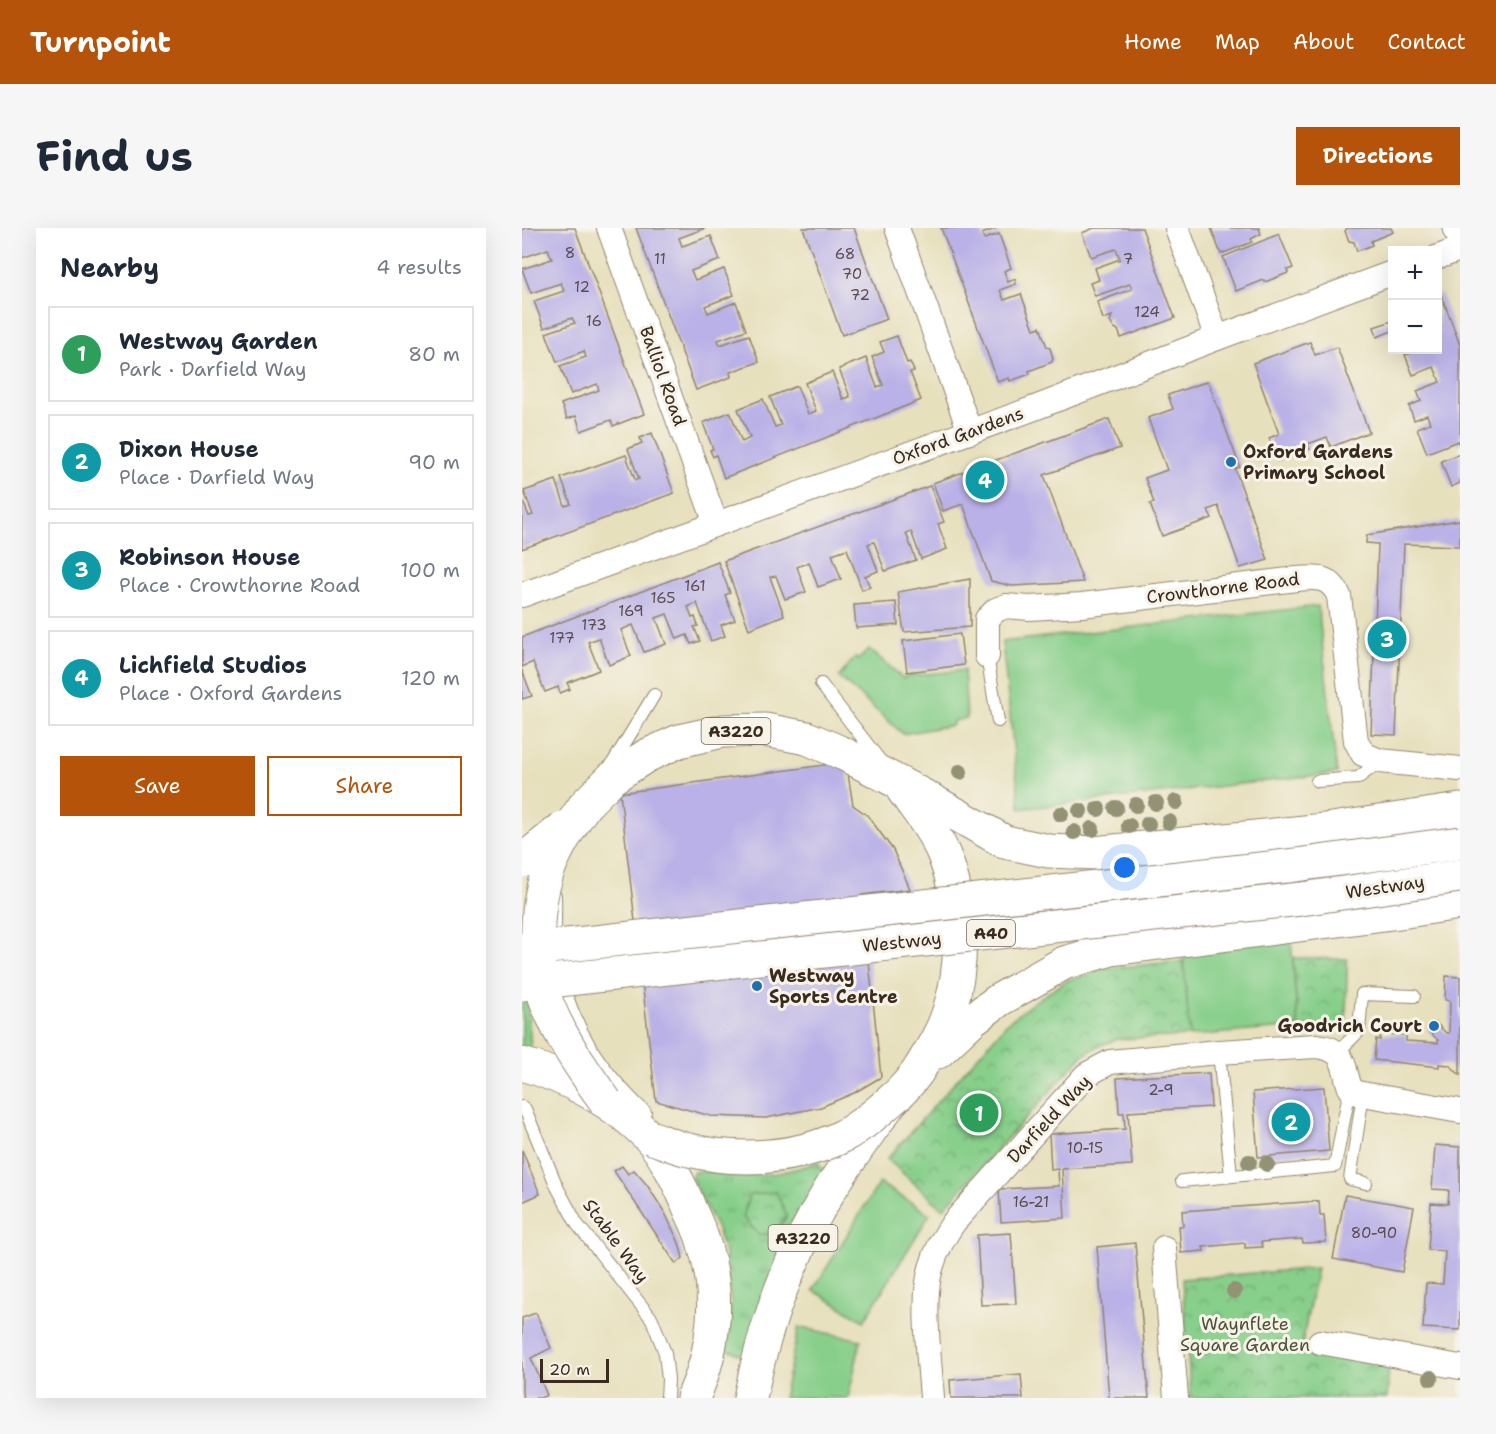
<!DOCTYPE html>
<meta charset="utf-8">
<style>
:root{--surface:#fff;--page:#f6f6f7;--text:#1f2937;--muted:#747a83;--line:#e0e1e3;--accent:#b45309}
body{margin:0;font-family:"Shantell Sans",sans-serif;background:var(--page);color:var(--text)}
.controls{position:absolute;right:18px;top:18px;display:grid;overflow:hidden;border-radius:0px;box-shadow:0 6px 24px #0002}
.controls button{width:54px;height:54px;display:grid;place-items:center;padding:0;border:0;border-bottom:2px solid var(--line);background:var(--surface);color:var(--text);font:30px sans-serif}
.scale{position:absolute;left:18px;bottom:15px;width:69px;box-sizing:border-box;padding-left:6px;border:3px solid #3b2a1e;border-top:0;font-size:16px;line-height:21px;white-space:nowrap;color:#3b2a1e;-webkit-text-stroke:4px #f7f3e8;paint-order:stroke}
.you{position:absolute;left:603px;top:640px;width:21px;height:21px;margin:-15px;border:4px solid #fff;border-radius:50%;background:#1a73e8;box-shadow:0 0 0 9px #1a73e833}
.badge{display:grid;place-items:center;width:39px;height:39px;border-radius:50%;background:var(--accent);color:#fff;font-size:20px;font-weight:700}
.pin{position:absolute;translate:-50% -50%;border:3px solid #fff;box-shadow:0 2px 6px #0006}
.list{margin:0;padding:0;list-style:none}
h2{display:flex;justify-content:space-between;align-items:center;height:78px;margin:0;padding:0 24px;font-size:26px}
h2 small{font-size:20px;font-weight:400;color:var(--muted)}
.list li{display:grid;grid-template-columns:39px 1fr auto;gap:18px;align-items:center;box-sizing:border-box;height:96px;margin:0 12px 12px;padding:0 12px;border:2px solid var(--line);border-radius:0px}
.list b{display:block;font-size:22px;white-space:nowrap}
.list p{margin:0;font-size:20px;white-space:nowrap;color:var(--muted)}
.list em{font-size:20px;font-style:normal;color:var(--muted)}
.actions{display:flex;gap:12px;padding:18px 24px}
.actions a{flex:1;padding:14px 0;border:2px solid var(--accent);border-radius:0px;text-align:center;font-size:21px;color:var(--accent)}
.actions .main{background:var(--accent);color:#fff}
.map{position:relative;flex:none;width:938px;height:1170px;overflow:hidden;border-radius:0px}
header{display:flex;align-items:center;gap:36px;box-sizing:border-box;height:84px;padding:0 30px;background:var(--accent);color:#fff}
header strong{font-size:28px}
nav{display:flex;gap:33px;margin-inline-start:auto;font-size:21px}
.intro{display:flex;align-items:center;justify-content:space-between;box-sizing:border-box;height:144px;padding:0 36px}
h1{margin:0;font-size:42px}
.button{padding:15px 27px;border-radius:0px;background:var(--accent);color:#fff;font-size:21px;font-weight:700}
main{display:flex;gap:36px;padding:0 36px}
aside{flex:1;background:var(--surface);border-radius:0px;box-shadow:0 6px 24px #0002}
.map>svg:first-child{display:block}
.grass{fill:url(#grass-tufts);stroke:#627c54;stroke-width:1.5}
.park{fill:url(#park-crowns);stroke:#627c54;stroke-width:1.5}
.pitch{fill:#88cf8b;stroke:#627c54;stroke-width:1.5}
.building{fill:#b9b1e7}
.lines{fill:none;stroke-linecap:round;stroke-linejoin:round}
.lane-casing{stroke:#91856e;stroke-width:14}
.street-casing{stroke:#91856e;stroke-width:26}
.secondary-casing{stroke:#91856e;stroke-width:35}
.highway-casing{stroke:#91856e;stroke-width:35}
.lane{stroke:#fff;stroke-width:12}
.street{stroke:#fff;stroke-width:24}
.secondary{stroke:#fff;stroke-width:33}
.highway{stroke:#fff;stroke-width:33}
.highway-bridge-casing{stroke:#91856e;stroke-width:35;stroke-linecap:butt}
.highway-bridge{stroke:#fff;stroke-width:33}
.tree{fill:#939274}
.poi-dot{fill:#1f6fb2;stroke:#f7f3e8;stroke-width:2}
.labels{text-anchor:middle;stroke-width:6;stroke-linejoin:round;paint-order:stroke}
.number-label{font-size:15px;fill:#5a4c50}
.shield{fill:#f7f3e8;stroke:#73665b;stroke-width:1.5}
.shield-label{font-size:16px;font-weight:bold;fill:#3b2a1e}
.street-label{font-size:18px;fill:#3b2a1e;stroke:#f7f3e8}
.poi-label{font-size:18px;font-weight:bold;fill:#3b2a1e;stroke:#f7f3e8;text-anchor:start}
.park-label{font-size:18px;fill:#4e5339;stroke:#f7f3e8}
</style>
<header>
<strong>Turnpoint</strong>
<nav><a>Home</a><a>Map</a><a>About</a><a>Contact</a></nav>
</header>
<div class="intro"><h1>Find us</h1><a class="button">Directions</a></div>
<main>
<aside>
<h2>Nearby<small>4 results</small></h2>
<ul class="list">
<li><span class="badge" style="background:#2e9e5b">1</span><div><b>Westway Garden</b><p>Park · Darfield Way</p></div><em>80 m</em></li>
<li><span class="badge" style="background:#0f9aa8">2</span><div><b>Dixon House</b><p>Place · Darfield Way</p></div><em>90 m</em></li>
<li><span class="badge" style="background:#0f9aa8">3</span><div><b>Robinson House</b><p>Place · Crowthorne Road</p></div><em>100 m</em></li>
<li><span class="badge" style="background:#0f9aa8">4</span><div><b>Lichfield Studios</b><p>Place · Oxford Gardens</p></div><em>120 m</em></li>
</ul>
<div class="actions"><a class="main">Save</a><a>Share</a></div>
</aside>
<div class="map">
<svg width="938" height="1170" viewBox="0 0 938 1170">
<defs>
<pattern id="grass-tufts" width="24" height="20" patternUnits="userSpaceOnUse" patternTransform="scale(1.5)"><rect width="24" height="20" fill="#88cf8b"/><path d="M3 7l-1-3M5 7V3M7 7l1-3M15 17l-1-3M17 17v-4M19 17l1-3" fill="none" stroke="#70a871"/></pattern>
<pattern id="park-crowns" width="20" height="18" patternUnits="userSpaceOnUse" patternTransform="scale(1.5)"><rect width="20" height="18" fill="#88cf8b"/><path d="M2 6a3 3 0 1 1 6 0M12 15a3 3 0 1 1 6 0" fill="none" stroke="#70a871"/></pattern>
</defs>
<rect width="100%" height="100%" fill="#f7f3e8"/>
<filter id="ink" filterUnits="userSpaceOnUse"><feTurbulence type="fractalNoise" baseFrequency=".0167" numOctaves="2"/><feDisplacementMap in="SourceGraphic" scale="12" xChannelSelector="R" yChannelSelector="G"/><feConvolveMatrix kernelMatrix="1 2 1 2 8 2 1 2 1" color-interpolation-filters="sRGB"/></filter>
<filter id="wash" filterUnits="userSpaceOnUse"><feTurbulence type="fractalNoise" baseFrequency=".008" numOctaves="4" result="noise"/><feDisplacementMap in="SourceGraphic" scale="24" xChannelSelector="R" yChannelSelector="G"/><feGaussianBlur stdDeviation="1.35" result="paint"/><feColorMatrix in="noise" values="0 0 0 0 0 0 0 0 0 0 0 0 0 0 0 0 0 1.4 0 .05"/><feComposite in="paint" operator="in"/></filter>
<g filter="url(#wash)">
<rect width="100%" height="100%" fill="#e7e0bd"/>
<path class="grass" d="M296,934L303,947L226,1129L205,1122L209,1076L203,1025L195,1001L169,949L172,944C184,941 196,946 209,947C240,950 267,944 296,934Z"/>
<g class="park">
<path d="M771,730L825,731L824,798L776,799Z"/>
<path d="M662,733L668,808L595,811L575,819L561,827L421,981L365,931L486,794L515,772L544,753L580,741Z"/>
<path d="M254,964L265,988L252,1007L236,1006L221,989L227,967Z"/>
<path d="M795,1040L780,1116L867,1135L865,1170H669L660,1051Z"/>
</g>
<g class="pitch">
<path d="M796,378L815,545L498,581L480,414Z"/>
<path d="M347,421L381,450L385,448L442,442L445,490L431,493V497L381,506L317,449L333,429L336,432Z"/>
<path d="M765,661L776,799L668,808L656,670Z"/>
<path d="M0,703L9,821L5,843H0Z"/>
<path d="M357,955L408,986L342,1093L291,1062Z"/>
<path d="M277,1099L339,1112L326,1170H261Z"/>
</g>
<g id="blocks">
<g class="building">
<path d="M3,0H53L122,186L91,198L89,192L59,203L54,188L45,191L39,176L77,162L75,156L49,166L38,138L64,129L62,123L35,134L24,105L53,95L50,90L22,100L12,73L42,63L39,55L9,65L0,41L30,31L26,21L0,30V2Z"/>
<path d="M114,0H184L157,10L160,18L189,8L198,32L169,43L173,52L202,41L212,67L183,78L186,85L214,74L224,102L196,112L198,117L227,107L237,134L208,144L209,149L174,162Z"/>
<path d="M281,0H332L365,91L320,107Z"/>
<path d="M419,0H475L460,6L462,11L477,6L489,40L482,43L486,54L493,51L494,56L478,62L482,72L499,66L512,101L518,99L525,119L528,120L531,130L530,134L507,143L508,146L488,153L487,150L476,154Z"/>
<path d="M572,0H620L653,90L599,110L596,102L591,99L588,93L590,88L581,91L575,74L610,61L608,56L573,68L568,55L577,52L573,40L598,31L594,21L569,29L560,5Z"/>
<path d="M689,0H737L739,6L729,11L730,14L699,26Z"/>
<path d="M825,0H869L871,4L849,13L850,17L835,23L832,14L827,13L823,3Z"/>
<path d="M757,6L771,40L765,42L766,45L743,54L742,52L714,63L701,29Z"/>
<path d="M919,66L938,117V218L936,213L905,225L895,200L908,195L905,187L892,192L887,178L899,173L895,163L918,154L912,139L891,147L883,127L898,122H916V67Z"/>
<path d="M870,93V103L855,109L852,99Z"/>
<path d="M375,108L385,135L388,134L392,143L388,144L399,172L202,250L194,227L191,229L188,222L191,221L181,195L208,184L220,214L228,210L216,181L241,171L253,199L259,197L248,169L275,158L286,186L294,183L283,155L310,144L321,171L328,169L317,141L344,130L355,159L361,157L350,129L362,124L358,114Z"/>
<path d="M788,114L793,127L815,119L847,204L809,219L805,209L786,216L788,221L755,233L747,210L757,206L731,135Z"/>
<path d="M686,153L718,239L713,241L746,332L718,340L696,278L686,282L690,290L640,308L628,276L632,275L623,250L645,242L626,190L651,181L646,167Z"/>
<path d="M587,191L598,220L522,247L561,354L490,358L469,353L441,276L421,283L411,255Z"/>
<path d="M130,205L152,265L0,321V271L7,288L11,287L2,263L34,252L43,278L49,276L39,250L104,227L113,252L117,251L106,221L120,215L118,210Z"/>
<path d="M938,226V255L929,259L919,233Z"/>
<path d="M408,258L422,294L416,296L425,321L399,331L389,303L384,305L394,332L363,343L352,314L346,316L356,343L343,348L348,359L340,362L325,321L310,326L319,351L296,359L287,334L275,339L284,364L263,371L254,348L248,349L262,387L227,401L202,333Z"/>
<path d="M938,292V318L882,316L874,507L849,506L856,316L844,315L845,307Z"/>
<path d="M196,334L208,365L203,367L213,392L199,397L203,408L189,413L175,375L166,379L170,390L173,389L176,398L172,399L178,413L169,416L165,407L155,411L145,386L134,390L144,416L122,424L111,397L99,402L109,428L87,437L77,410L66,414L77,442L45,455L48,461L38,465L36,459L23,464L11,434L0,439V409Z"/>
<path d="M448,351V399L382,404L376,364Z"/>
<path d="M374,374L376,397L334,400L332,377Z"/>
<path d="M438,406L442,437L385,444L381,413Z"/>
<path d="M0,442L10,468L0,471Z"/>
<path d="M324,534L331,577L346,588L371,622L388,661L340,667L359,849L332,865L299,879L244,890L189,888L134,873L98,565Z"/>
<path d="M924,748L938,749V847L927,837L917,836V839L852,832L854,811L858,812V806L884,807V813L916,815V812L906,803L907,796L911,795H914L924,805H927L928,773L923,772Z"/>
<path d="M687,845L689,879L606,884L610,937L540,941L543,990L479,994L477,961L537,958L536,941L529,942L527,906L603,901L602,885H597L595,850Z"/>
<path d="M802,859L807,923L736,929L731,864Z"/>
<path d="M913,917L938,919V1102L901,1100L904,1055L921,1056L923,1023L906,1022L909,975L926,976L927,962L910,961Z"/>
<path d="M0,922L18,966L0,974Z"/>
<path d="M100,938L106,946L112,942L125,957L143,985L157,1015L161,1030L154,1036L92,943Z"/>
<path d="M823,967L892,979L880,1044L811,1031Z"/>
<path d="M797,973L798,987H802L804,1014L781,1015L780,1011L739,1014L740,1019L723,1020V1015L681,1019L682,1023L659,1025L657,998H661L660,983Z"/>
<path d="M489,1005L494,1076L459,1077L455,1007Z"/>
<path d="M613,1015L627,1170H587L575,1019Z"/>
<path d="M14,1085L29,1120L9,1130L25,1167L18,1170H2L0,1165V1090Z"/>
<path d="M499,1146L501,1170H429L428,1152Z"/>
</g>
</g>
</g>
<g filter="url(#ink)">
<use href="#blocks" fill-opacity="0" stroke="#91856e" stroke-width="1.5"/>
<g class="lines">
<g class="lane-casing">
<g id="lane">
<path d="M465,428L476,493"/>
<path d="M299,456L359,534"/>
<path d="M89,538L132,467"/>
<path d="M795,553L836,550L858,533"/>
<path d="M33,667C34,687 31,718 36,736C50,799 76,840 123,884"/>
<path d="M697,824L709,948"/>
<path d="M816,824L837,803L840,766L892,768"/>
<path d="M841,866L828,951L844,955"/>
<path d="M0,879L3,881L35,959L55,996L130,1091L143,1125L146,1151L145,1170"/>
<path d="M660,953L813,938L828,860"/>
</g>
</g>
<g class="street-casing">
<g id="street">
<path d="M87,0L194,296"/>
<path d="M375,0L448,204"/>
<path d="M655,0L695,110"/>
<path d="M916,29L938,21"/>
<path d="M0,367L510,181L695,110L870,45"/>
<path d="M465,428V391L474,382L484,378L507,380L560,377L775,351C795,349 808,348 817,368L834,513L841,526L858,533L938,541"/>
<path d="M642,1020L654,1170"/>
<path d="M798,1114L938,1139"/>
<path d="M410,1170C408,1135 399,1072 409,1040C414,1022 422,1009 432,994L564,847L588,834L697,824L794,818C824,821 820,836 828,860L835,865L938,883"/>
</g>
</g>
<g class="secondary-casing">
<path id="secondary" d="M937,0L938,2"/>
</g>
<g class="highway-casing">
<g id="highway">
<path d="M63,577L90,550L124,528L157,513L201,503L243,502L285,510L322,526L402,568L483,614L527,623L572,625L803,602L938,582"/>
<path d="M416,824L451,791L477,772L542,735L590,721L878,684L938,675"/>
<path d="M0,836C46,849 92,874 126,908C141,923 160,960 167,979C172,991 178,1002 181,1013C199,1065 193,1121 171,1170"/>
<path d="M228,1170C243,1094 268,1026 309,960C328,930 348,902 369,874C379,863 391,852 398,840C409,822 421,803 427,783C443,734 441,675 422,627C412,603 396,583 381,562"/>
</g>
</g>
<use href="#lane" class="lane"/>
<use href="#street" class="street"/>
<use href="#secondary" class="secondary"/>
<use href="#highway" class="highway"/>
<g class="highway-bridge-casing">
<g id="highway-bridge">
<path d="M63,577C28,627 13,660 16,722C16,736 17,754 22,767C36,807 60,841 84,874"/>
<path d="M0,633L41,600"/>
<path d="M0,722L774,637L938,615"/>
<path d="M0,756L779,671L938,648"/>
<path d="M128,909C140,913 153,919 167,922C215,934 274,931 319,909C340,898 357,883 374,868"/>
</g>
</g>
<use href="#highway-bridge" class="highway-bridge"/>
</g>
<g class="tree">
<circle cx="438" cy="544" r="8"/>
<circle cx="654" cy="574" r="8"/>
<circle cx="634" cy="575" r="8"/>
<circle cx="614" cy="577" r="8"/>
<circle cx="594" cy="580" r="8"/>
<circle cx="576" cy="581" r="8"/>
<circle cx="558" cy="583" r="8"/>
<circle cx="539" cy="586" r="8"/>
<circle cx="647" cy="594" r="8"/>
<circle cx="626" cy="596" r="8"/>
<circle cx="607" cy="598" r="8"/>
<circle cx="570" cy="601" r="8"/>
<circle cx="552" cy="604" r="8"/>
<circle cx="727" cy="934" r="8"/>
<circle cx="745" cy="936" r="8"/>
<circle cx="712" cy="1063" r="8"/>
<circle cx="909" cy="1150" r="8"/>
</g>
</g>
<g class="poi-dot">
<circle cx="709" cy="234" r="6"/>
<circle cx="235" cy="758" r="6"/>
<circle cx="912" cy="798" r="6"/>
</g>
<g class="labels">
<g class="number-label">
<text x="48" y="30">8</text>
<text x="323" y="31">68</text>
<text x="138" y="36">11</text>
<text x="606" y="36">7</text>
<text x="330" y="51">70</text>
<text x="60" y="64">12</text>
<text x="338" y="72">72</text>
<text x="625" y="89">124</text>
<text x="72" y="98">16</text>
<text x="173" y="363">161</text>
<text x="141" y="375">165</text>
<text x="109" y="388">169</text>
<text x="72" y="402">173</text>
<text x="40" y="415">177</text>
<text x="639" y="867">2-9</text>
<text x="563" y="925">10-15</text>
<text x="509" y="979">16-21</text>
<text x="852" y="1010">80-90</text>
</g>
<g class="shield">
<rect x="179.5" y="490" width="69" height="26" rx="4.5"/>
<rect x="445" y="692" width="48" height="26" rx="4.5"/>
<rect x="246.5" y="997" width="69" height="26" rx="4.5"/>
</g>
<g class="shield-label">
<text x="214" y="509">A3220</text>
<text x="469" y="711">A40</text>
<text x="281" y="1016">A3220</text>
</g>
<g class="street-label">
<text transform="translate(141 148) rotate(70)" y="6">Balliol Road</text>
<text transform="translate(436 208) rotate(-20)" y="6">Oxford Gardens</text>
<text transform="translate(701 360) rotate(-7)" y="6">Crowthorne Road</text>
<text transform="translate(863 659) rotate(-8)" y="6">Westway</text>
<text transform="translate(380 714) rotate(-6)" y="6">Westway</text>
<text transform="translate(527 891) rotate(-47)" y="6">Darfield Way</text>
<text transform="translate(94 1013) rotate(54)" y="6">Stable Way</text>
</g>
<g class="poi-label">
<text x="721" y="230">Oxford Gardens<tspan x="721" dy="21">Primary School</tspan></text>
<text x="247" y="754">Westway<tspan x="247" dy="21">Sports Centre</tspan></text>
<text x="900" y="804" text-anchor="end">Goodrich Court</text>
</g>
<g class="park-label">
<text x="723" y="1102">Waynflete<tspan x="723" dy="21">Square Garden</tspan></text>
</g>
</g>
</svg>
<div class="controls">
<button>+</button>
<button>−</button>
</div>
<div class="scale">20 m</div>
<div class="you"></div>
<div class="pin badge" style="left:457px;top:885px;background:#2e9e5b">1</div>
<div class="pin badge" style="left:769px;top:894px;background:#0f9aa8">2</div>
<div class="pin badge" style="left:865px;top:411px;background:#0f9aa8">3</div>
<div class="pin badge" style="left:463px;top:252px;background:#0f9aa8">4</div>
</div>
</main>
